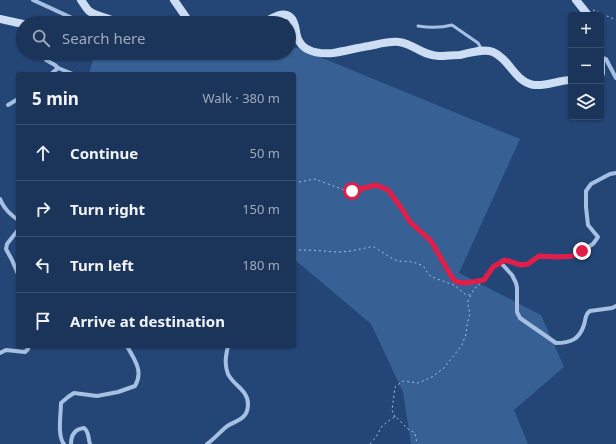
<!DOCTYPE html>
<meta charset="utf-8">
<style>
:root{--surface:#1b3459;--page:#283f62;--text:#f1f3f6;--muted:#a0aaba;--line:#394f6f}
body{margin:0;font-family:"Noto Sans",sans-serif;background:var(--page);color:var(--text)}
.controls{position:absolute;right:12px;top:12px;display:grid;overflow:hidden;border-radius:4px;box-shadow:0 1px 3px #0004}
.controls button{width:36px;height:36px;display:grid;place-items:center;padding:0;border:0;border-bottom:1px solid var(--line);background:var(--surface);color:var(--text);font:20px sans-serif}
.stop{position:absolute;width:12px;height:12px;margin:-9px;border:3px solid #e11d48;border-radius:50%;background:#fff}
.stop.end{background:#e11d48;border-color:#fff;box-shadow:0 1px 4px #0008}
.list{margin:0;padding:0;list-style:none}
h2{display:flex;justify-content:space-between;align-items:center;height:52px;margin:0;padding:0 16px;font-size:17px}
h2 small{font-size:13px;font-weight:400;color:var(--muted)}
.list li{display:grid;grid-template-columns:26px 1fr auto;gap:12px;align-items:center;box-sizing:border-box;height:56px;padding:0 16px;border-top:1px solid var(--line)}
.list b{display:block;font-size:15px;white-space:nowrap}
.list em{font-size:13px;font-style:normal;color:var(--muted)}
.icon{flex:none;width:22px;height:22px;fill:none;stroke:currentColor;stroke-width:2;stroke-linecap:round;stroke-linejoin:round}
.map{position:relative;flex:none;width:616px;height:444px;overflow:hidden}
.search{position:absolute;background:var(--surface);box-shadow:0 1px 3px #0004;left:16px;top:16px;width:280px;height:44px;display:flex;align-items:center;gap:10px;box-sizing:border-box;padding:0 14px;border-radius:22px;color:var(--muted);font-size:15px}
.panel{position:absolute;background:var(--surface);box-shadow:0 1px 3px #0004;left:16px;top:72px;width:280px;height:276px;border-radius:4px}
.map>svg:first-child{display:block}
.green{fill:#376094}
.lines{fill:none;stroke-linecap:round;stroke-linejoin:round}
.path{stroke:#a5c0e3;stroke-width:1;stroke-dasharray:2 3;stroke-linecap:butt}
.lane{stroke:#a5c0e3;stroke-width:3}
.street{stroke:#a5c0e3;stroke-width:4}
.secondary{stroke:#cdddf3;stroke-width:8}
.route{stroke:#e11d48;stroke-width:5}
</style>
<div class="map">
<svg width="616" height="444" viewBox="0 0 616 444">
<rect width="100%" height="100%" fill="#244677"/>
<path class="green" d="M289,47L298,48L520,139L459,273L541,315L564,367L514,410L528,444H411L403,392L371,324L294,259V74H89L95,53H289Z"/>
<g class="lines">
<g class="path">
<path d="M593,10L596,11L616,20"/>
<path d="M294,182H299L315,179L347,191H352L376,185L388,190L402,209L410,222L431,241L450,274L454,280L457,282L465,283L484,281"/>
<path d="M294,250H308L338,252L351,251L370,247H374L393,259L398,261L413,262L421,265L425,268L428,274L432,277L454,285L466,295H469L472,293L474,289L482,282L487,278L493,267L496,265"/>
<path d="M395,417L392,410L395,387L403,381L418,383L432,377L444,368L462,345L466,334L467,325L470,314L468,306V301L472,293"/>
<path d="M370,444L376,437L382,426L394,417H396L408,429L415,433L417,444"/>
</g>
<path class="lane" d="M418,26C431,28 440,28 452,25L478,43L482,50"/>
<g class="street">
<path d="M33,0L83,23"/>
<path d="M601,57L606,59L616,78"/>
<path d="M58,68L73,74"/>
<path d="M51,74L58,68L55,65L46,60L48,57L54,55L77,53"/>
<path d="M8,105L18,99"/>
<path d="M616,173L610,174L591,184L586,191V207L588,225L598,237L593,244L573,256L559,257L539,256L528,264L521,265L505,260L502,261L501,263L512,275L516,283L517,288V312L520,318L556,343C570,343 579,340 584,325C586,320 584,315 590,311L612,308L616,306"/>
<path d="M0,199C4,209 10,214 18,220"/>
<path d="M18,230L7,244L6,249L12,260L18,274"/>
<path d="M0,353L6,350L25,352L28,349L29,346"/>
<path d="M64,444C57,436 61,413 61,403L68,397L74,393L97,396L118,392L135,386C144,371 134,359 127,346"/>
<path d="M71,444C71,435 75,429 84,428C89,431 88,438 90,444"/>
<path d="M207,444C214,439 219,433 226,427C231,423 240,421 244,416C247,413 248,408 248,404C248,390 233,385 228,374C224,364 226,355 228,346"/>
</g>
<g class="secondary">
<path d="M81,0C84,4 86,8 89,11C97,17 109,17 117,23"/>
<path d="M174,0L190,23"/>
<path d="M576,0L588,15"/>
<path d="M0,19L23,24"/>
<path d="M263,23C269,20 281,11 289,16C293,18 294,23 295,26C296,30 296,35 298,39C304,53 320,54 333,53C345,51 357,48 369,46C379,44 389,41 399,42C414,44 423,56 439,56C446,56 453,55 460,55C470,53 484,48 493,52C510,59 516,84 535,85C547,86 559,80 571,80"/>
<path d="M100,53C106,56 113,57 118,53"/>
<path d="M601,60V73"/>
</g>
</g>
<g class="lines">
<path class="route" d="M352,191L376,185L388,190L402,209L410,222L431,241L450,274L454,280L457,282L465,283L484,280L493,267L505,260L521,265L528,264L539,256L559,257L573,256L582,251"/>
</g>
</svg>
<div class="controls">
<button>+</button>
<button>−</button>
<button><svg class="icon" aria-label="layers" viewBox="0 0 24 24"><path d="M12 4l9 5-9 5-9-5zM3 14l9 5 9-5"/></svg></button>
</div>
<div class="stop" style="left:352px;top:191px"></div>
<div class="stop end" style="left:582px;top:251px"></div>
<div class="search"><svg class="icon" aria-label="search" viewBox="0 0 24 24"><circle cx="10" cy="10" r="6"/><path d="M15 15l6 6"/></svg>Search here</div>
<section class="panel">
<h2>5 min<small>Walk · 380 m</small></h2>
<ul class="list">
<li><svg class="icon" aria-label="ahead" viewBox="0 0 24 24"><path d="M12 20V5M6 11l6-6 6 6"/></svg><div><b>Continue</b></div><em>50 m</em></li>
<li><svg class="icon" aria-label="right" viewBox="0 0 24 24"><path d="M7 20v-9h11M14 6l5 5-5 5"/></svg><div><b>Turn right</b></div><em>150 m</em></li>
<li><svg class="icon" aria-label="left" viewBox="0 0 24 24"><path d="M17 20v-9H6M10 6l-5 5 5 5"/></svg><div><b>Turn left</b></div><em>180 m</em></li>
<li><svg class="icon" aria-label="arrive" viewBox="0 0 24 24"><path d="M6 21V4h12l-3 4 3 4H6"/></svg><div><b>Arrive at destination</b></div></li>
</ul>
</section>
</div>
